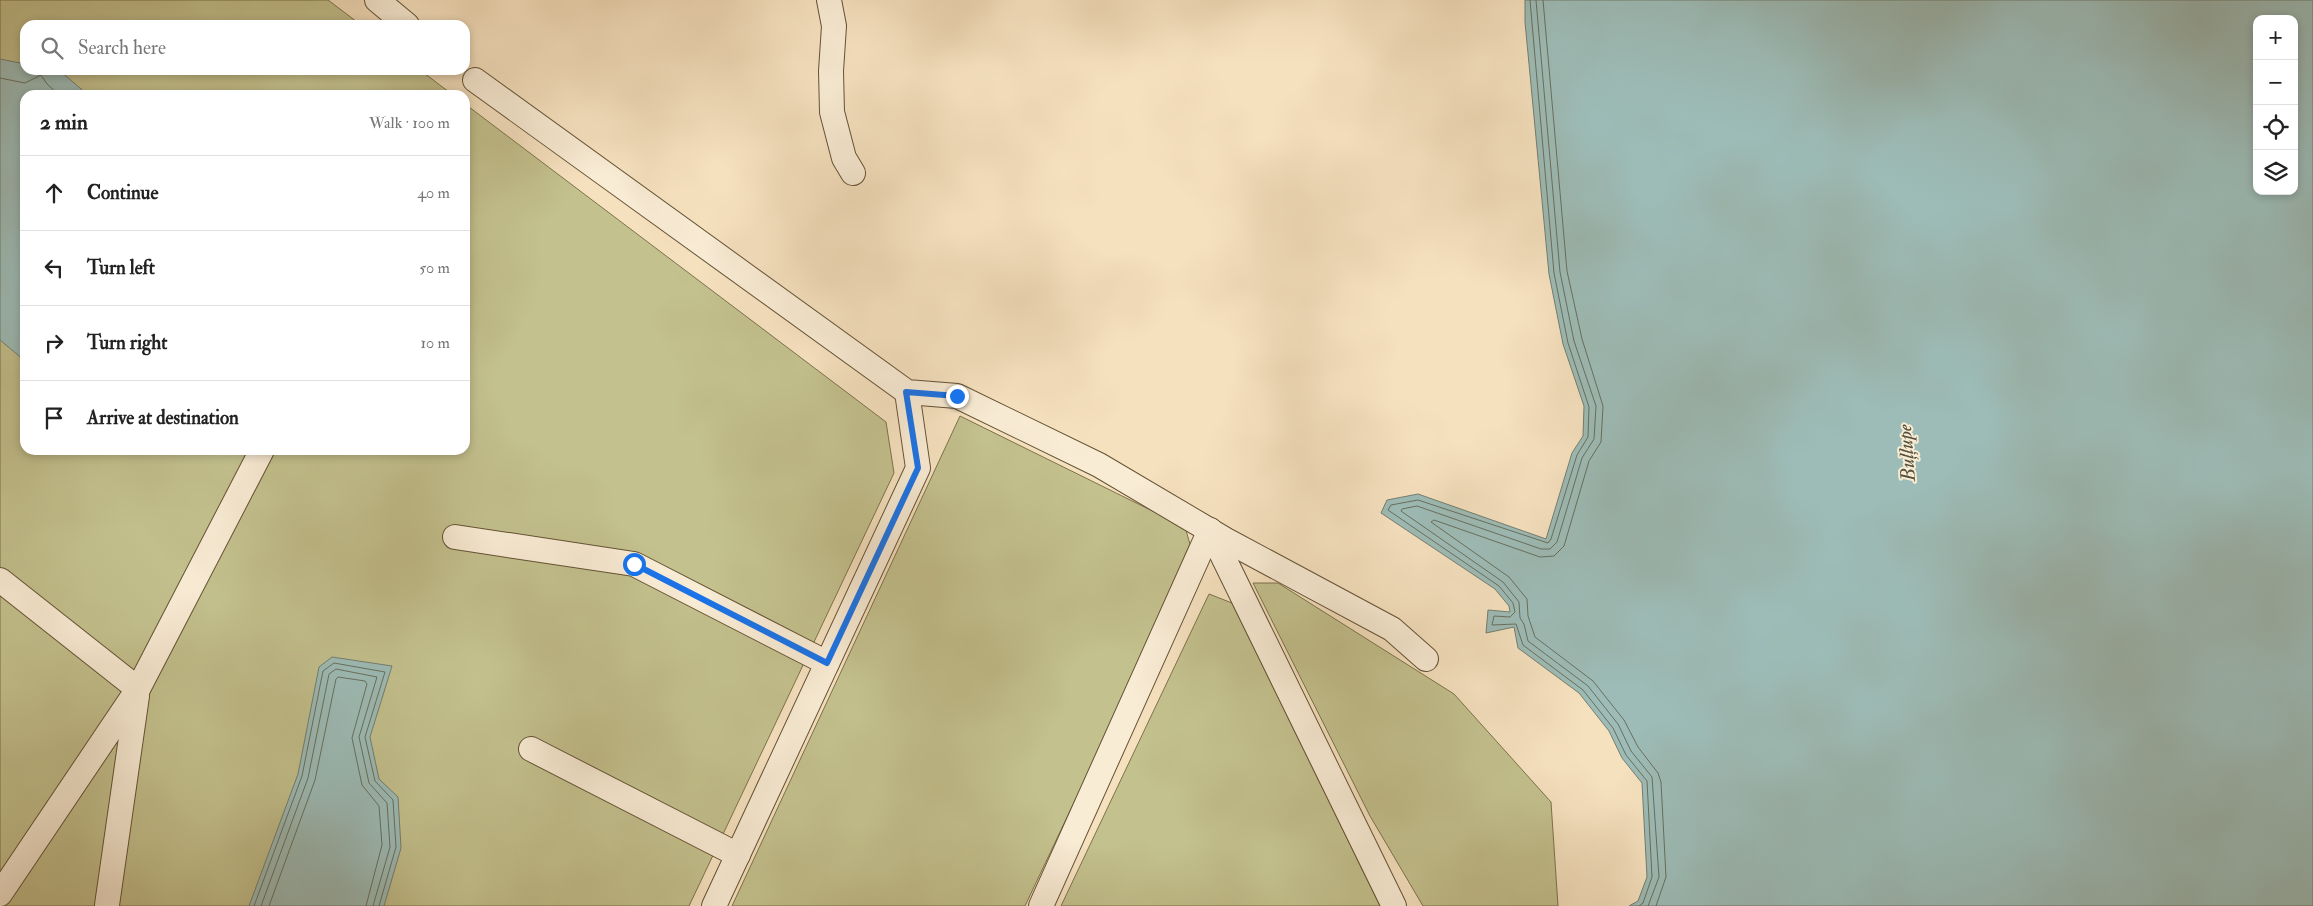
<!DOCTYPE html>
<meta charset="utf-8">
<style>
:root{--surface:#fff;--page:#f2f2f2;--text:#222;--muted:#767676;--line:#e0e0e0}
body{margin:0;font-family:"IM FELL Double Pica",serif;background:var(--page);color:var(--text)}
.controls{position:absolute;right:15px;top:15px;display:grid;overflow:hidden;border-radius:10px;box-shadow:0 2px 8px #0003}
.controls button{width:45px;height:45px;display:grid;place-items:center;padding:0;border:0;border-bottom:1px solid var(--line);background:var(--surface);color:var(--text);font:25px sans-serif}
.stop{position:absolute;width:15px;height:15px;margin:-11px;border:4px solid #1a73e8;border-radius:50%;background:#fff}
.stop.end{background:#1a73e8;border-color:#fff;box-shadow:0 1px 5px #0008}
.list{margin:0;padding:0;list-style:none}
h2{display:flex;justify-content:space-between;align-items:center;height:65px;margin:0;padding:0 20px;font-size:21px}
h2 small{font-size:16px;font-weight:400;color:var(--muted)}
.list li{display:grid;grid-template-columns:32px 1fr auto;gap:15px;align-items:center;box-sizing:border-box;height:75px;padding:0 20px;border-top:1px solid var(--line)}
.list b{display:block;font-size:19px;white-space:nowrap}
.list em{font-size:16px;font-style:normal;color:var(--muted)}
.icon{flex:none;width:28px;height:28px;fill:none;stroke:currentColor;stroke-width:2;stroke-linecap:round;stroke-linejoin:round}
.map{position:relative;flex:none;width:2313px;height:906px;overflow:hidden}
.search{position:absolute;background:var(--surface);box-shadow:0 2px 8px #0003;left:20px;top:20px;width:450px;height:55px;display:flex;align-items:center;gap:12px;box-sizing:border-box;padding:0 18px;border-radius:15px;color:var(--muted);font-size:19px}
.panel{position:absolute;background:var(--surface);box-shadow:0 2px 8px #0003;left:20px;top:90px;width:450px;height:365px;border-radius:15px}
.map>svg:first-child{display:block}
.green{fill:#c3c18e;stroke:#7c724a}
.water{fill:#9dbcb7;stroke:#737e70;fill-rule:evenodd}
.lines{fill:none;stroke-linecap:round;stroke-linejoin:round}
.shore{stroke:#686f5e;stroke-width:1}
.service-casing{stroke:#645234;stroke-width:26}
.service{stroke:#f9ecd5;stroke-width:24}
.route{stroke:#1a73e8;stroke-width:6}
.labels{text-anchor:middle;stroke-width:4;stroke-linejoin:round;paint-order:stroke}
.water-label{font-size:20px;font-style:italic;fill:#54503b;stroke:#f9ecd5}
</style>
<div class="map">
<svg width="2313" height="906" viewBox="0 0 2313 906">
<rect width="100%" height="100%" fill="#f6e1bf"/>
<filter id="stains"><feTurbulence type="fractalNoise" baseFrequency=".004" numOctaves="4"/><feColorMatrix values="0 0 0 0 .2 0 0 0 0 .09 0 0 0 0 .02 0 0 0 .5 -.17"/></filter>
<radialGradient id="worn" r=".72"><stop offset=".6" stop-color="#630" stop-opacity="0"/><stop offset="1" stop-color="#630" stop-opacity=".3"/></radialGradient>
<g class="green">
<path d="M0,0H328L361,25H25V70H420L453,95H25V450H465V104L886,422L894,473L689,906H0Z"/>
<path d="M960,416L1185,527L1190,544L1095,758L1025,906H732Z"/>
<path d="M1253,583H1278L1454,694L1551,802L1558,906H1423L1370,816Z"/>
<path d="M1209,594L1232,603L1380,906H1061Z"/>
</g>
<g class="water">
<path d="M1525,0H2313V906H1629L1638,901L1647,877L1642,783L1622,758L1609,731L1579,693L1518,648L1514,627L1486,633L1488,610L1510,612L1509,606L1495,589L1381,513L1387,500L1418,494L1546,539L1572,453L1583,436L1584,406L1563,344L1549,274L1525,22ZM2257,19H2294V191H2257Z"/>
<path d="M0,59L25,64V70H59L88,95H25V361L0,340Z"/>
<path d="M332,657L392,666L370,737L379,779L398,797L401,848L384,906H249L298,774L319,667Z"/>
</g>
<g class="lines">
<g class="shore">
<path d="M1530,0L1554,273L1568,343L1589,407L1588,437L1577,455L1551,539L1548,543L1418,500L1391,505L1388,510L1499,586L1513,603L1515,612L1510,617L1494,616L1492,625L1516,624L1523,645L1583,690L1613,728L1626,755L1647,781L1652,877L1643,903L1639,906"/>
<path d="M1536,0L1560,272L1574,341L1596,406L1594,439L1582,458L1557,542L1550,549H1541L1417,506L1402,509L1401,511L1503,582L1519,602L1520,618L1524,624L1528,641L1588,686L1618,724L1631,751L1652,777L1659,877L1648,906"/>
<path d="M1543,0L1567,271L1582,339L1603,406L1601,442L1589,461L1564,546L1554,556L1540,557L1434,520L1431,522L1509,577L1527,599L1528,616L1535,637L1593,681L1624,720L1638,747L1658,773L1661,782L1666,877L1656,906"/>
<path d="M0,78L25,83L41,75L47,84L59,95"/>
<path d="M254,906L302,776L323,671L334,663L385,672L365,737L375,781L393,800L396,847L379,906"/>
<path d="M261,906L308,778L329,674L336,669L377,677L359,737L369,783L387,803L390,847L373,906"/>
<path d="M269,906L315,780L336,679L338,677L365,681L367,684L352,738L362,785L379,806L382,845L366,906"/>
</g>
<g class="service-casing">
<g id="service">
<path d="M377,0L407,25"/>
<path d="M829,0L834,26L831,71L832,112L844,158L853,173"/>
<path d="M475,80L907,392L957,396L1099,465L1226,540L1392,629L1426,659"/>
<path d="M1210,530L1394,906"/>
<path d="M455,537L634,564L827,663"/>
<path d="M0,580L138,689L262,450"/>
<path d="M531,749L738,855"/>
<path d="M0,894L138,689"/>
<path d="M107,905L137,696"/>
<path d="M714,906L918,468L907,392"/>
<path d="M1041,906L1210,530"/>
</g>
</g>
<use href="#service" class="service"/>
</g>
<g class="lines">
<path class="route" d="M634,564L827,663L918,468L906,392L957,396"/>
</g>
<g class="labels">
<g class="water-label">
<text transform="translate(1906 453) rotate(-94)" y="7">Buļļupe</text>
</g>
</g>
<rect width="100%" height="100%" filter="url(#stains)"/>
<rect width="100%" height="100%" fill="url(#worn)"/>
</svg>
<div class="controls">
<button>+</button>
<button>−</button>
<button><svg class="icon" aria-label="locate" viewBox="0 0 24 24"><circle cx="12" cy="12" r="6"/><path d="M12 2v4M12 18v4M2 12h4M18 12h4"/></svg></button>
<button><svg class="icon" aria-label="layers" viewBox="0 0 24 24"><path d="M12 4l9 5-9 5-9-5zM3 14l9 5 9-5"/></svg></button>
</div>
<div class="stop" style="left:634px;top:564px"></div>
<div class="stop end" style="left:957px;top:396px"></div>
<div class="search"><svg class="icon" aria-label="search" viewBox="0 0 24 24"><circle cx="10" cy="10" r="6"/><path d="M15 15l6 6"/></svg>Search here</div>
<section class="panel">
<h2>2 min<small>Walk · 100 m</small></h2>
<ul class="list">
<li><svg class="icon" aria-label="ahead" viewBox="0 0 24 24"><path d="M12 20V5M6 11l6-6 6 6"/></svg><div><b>Continue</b></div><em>40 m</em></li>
<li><svg class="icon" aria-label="left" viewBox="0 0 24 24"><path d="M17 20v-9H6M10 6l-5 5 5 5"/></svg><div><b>Turn left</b></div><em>50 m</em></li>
<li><svg class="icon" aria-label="right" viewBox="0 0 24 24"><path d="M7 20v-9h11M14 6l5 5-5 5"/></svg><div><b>Turn right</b></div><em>10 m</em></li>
<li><svg class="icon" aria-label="arrive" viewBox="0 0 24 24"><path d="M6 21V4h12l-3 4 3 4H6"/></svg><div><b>Arrive at destination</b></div></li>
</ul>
</section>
</div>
